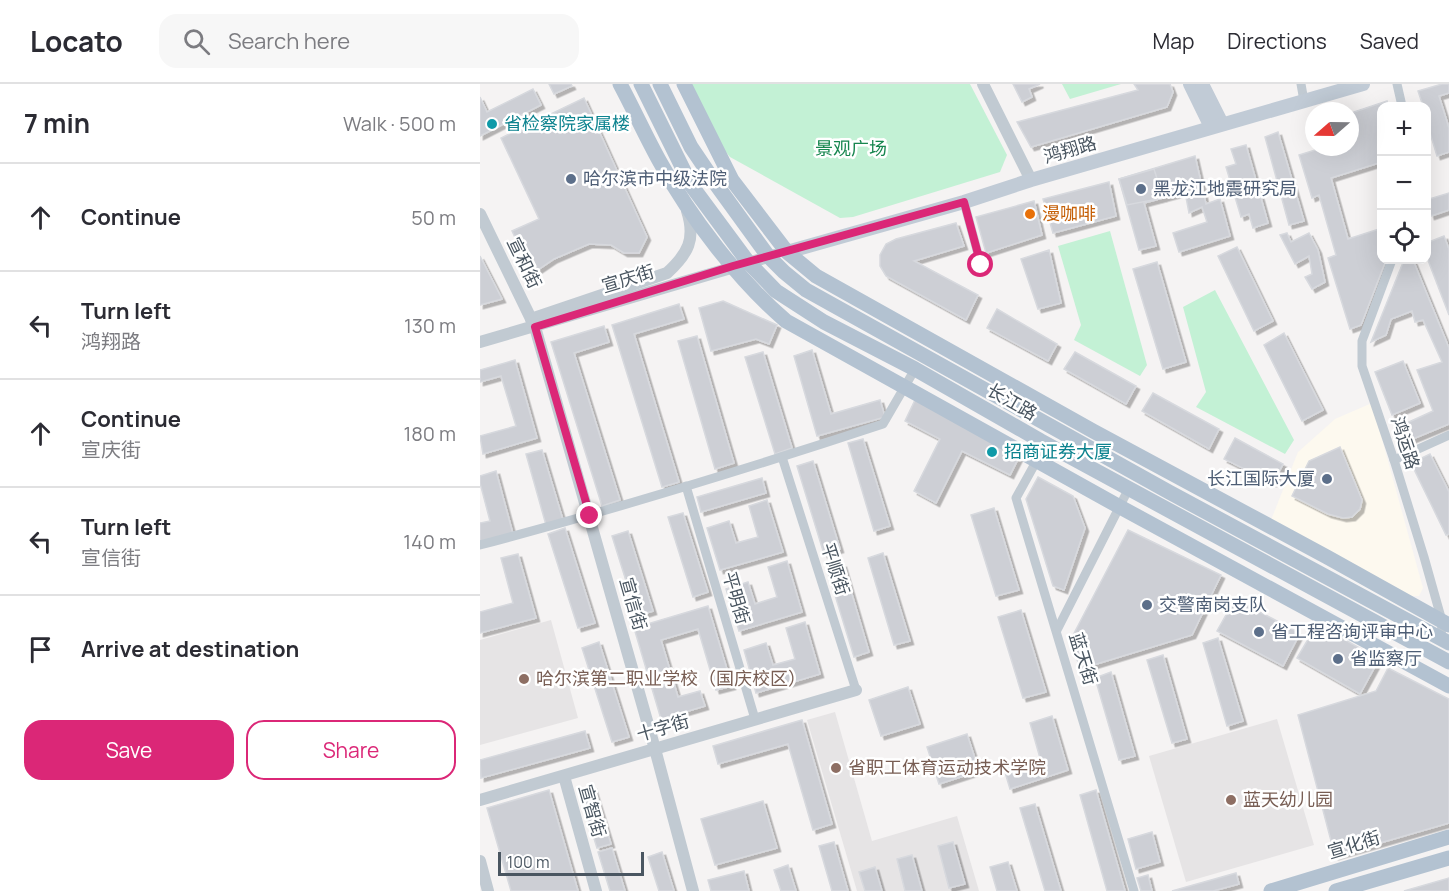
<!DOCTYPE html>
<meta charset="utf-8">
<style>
:root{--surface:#fff;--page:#f7f7f7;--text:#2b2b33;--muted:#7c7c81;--line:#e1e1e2;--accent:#db2777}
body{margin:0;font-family:Manrope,"Noto Sans SC",sans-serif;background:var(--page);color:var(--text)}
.controls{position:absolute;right:18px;top:18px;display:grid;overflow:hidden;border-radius:12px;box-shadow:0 6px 24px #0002}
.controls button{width:54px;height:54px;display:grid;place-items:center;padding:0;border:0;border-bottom:2px solid var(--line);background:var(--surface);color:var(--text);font:30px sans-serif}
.compass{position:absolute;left:825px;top:18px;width:54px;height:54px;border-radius:50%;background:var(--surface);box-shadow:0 6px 24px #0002;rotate:250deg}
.scale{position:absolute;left:18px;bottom:15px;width:146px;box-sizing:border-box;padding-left:6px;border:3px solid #4a5661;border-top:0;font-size:16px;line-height:21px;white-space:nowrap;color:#4a5661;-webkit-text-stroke:4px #fff;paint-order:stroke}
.stop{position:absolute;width:18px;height:18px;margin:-14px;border:4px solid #db2777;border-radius:50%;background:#fff}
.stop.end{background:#db2777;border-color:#fff;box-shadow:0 2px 6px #0008}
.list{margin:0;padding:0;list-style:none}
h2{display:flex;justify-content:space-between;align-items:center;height:78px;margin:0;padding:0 24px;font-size:26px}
h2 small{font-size:20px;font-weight:400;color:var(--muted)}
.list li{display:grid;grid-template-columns:39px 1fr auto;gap:18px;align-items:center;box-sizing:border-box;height:108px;padding:0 24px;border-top:2px solid var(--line)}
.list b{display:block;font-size:22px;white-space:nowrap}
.list p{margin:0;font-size:20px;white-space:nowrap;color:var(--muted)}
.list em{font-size:20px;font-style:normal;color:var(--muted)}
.actions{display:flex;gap:12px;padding:18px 24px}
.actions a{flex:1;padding:14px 0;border:2px solid var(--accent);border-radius:18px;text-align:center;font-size:21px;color:var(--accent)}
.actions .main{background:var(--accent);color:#fff}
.icon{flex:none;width:33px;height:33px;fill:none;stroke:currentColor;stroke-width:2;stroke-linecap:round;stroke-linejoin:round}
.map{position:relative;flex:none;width:969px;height:807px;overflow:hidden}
header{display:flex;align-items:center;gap:36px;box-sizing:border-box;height:84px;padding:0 30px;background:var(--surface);border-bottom:2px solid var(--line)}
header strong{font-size:28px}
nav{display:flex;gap:33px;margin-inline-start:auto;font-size:21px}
.search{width:420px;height:54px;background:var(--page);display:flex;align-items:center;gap:15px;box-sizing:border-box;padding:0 21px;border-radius:18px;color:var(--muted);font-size:22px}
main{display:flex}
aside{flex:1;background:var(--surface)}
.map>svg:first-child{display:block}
.commercial{fill:#fdf9ef}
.education{fill:#e6e4e5}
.green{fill:#c3f1d5}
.building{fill:#cdcfd5;stroke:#d7d9de;stroke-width:1.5;filter:url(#shadow)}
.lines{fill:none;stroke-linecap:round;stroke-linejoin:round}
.minor{stroke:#c1cad2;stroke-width:9}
.tertiary{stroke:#c1cad2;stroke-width:12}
.secondary{stroke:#c1cbd6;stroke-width:14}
.primary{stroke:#b3c2d1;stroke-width:15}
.route{stroke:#db2777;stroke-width:8}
.culture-dot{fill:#0f9aa8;stroke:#fff;stroke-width:2}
.service-dot{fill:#5c6f8a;stroke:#fff;stroke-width:2}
.food-dot{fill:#e8710a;stroke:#fff;stroke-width:2}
.education-dot{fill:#8d6e63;stroke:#fff;stroke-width:2}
.labels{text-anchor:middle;stroke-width:5;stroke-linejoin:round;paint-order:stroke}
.culture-label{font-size:18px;fill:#0d838f;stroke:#fff;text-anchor:start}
.park-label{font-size:18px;fill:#17864f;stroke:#fff}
.street-label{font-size:18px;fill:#4a5661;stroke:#fff}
.service-label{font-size:18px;fill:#4e5e75;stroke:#fff;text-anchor:start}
.food-label{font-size:18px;fill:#c56008;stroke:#fff;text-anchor:start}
.education-label{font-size:18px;fill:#785e54;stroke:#fff;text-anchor:start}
</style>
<header>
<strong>Locato</strong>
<div class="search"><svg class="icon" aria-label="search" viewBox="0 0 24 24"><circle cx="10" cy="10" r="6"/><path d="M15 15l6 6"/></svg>Search here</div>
<nav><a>Map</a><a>Directions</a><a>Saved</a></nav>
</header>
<main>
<aside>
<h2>7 min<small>Walk · 500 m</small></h2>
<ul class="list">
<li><svg class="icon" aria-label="ahead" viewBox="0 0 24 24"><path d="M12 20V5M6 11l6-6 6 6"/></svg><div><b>Continue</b></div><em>50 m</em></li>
<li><svg class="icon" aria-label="left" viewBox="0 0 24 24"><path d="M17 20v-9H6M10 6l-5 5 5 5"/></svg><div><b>Turn left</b><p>鸿翔路</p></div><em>130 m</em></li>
<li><svg class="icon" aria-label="ahead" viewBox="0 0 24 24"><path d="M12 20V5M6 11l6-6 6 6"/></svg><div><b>Continue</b><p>宣庆街</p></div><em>180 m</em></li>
<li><svg class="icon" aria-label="left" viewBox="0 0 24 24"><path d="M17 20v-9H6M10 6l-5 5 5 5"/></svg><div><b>Turn left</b><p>宣信街</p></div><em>140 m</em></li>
<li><svg class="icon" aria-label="arrive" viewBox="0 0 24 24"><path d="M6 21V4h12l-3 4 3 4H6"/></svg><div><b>Arrive at destination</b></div></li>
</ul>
<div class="actions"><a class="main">Save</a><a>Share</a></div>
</aside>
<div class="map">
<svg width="969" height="807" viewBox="0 0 969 807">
<defs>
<filter id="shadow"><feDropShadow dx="3.5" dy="3.5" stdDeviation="0" flood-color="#0004"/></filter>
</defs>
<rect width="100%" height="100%" fill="#f5f3f3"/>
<path class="commercial" d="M892,319L943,504L939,512H931L791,436L818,368L855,335Z"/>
<g class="education">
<path d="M71,536L98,634L0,661V556Z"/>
<path d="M355,628L392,757L477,732L499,807H377L327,636Z"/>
<path d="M797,635L834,761L706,798L669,672Z"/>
</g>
<g class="green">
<path d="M209,0H490L527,71L520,88L373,133L360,134L250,73L240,61Z"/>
<path d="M582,0H641L590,15Z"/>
<path d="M630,147L667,281L660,292L594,256L601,241L578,162Z"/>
<path d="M735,206L814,356L805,370L716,323L726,308L703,223Z"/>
</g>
<g class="building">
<path d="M69,0H91L92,2L74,10Z"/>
<path d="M533,0H560L549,5L552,13L542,18Z"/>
<path d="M654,0H690L693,8L687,23L551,63L537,38L658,6Z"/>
<path d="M962,0H969V9L959,12L969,44V68L957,72L946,36V22H943L938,7Z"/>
<path d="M53,5L61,21L0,52V13L7,28Z"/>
<path d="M104,14L167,153L159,169H144L131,161L109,160L74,175L52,190L32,147L59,135L21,54Z"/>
<path d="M907,17L908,22H902V78L851,94L868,155L902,144V176H906L881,241L870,245L848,174L856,171L839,111L832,114L819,71L845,63H870V54L878,52L871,29Z"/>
<path d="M798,48L824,137L809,141L785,53Z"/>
<path d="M766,61L788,139L773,144L769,130L761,133L746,83L756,80L751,65Z"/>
<path d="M715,72L726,120L740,115L750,152L699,168L693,149L727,138L722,123L709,129L705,108L664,119L676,162L659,166L639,95Z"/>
<path d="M674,85L683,114L647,121L639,95Z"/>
<path d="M629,98L636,132L573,149L563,115Z"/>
<path d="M969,109V126L951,132L946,116Z"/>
<path d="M554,117L562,151L506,169L496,133Z"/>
<path d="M476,139L484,162L434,177L498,211L486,236L406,192L400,182V171L406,160L416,155Z"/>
<path d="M807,149L811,158L829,149L838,166L845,198L832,205L825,193L832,190L829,172L815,180L800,151Z"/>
<path d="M964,152L969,165V231L946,171V159Z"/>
<path d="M757,163L793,237L774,247L738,172Z"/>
<path d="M569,166L581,219L558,225L541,175Z"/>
<path d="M0,172L22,215L0,221Z"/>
<path d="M924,176H933L969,264V340L923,359L918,343L953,327L937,286L962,278L943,236L935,238L932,227L911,235L906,251L891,258Z"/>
<path d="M677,178L706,278L683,285L653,185Z"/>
<path d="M243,217L297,241L289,260L276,255L231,267L219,224Z"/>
<path d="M199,220L204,235L154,250L199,398L182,403L132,241Z"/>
<path d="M517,225L577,260L568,277L507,244Z"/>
<path d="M124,242L129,258L94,269L140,416L122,422L71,258Z"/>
<path d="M804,249L843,326L822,337L784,261Z"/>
<path d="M217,252L254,379L235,385L198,257Z"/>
<path d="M332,266L351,330L400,316L405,333L337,352L314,272Z"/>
<path d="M283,268L312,364L295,370L265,273Z"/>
<path d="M595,268L656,302L646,320L584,285Z"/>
<path d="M35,276L57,354L3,370L0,352L36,342L21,292L0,298V286Z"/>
<path d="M923,277L940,319L912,331L895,288Z"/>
<path d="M673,309L739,345L729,365L662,327Z"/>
<path d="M435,316L541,369L530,391L482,367L456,419L434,407L460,355L425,337Z"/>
<path d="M755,354L803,380L793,399L744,375Z"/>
<path d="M383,355L410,442L394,447L368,359Z"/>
<path d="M860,363L882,416L880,425L872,433L863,434L848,430L812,412L829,377Z"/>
<path d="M62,366L83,436L66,441L46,370Z"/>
<path d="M950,370L969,408V450L966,451L931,379Z"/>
<path d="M333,377L360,465L344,470L317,382Z"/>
<path d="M16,387L33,450L0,459V439L10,437L0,399V392Z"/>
<path d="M558,393L593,412L605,444L584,506L573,502L546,415Z"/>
<path d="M282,394L286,409L221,428L217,413Z"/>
<path d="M287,416L303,468L240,486L227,444L249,437L256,459L278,453L269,422Z"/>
<path d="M514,424L539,506L516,512L491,431Z"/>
<path d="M203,429L228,508L213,513L188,433Z"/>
<path d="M85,444L115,539L98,544L68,450Z"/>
<path d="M648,446L741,491L712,551L600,585L591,555Z"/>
<path d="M148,447L173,527L157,532L132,452Z"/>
<path d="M403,469L430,557L414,561L388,474Z"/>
<path d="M38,470L56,534L0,549V528L33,519L21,474Z"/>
<path d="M307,477L322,528L259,547L246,505L268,498L275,520L297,513L288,483Z"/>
<path d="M363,480L389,568L374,573L347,485Z"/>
<path d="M755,515L820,549L803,582L737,547Z"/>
<path d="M228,522L252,602L236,606L218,545L181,556L198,613L220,607L225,622L181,635L154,544Z"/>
<path d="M541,526L566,608L543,614L518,533Z"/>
<path d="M325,538L340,590L276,609L264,566L286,559L293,581L315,575L306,544Z"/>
<path d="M837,540L899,575L880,610L817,574Z"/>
<path d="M738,554L763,637L747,642L723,559Z"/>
<path d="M119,558L149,653L132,658L102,564Z"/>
<path d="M683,571L707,655L692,659L667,576Z"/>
<path d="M908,584L969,615V739L855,772L818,631L896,607Z"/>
<path d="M631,588L655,672L639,676L615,594Z"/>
<path d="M428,603L440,640L401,652L389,616Z"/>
<path d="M572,632L588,686L530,705L524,685L560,674L550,639Z"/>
<path d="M322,636L352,740L333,746L308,660L238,680L233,662Z"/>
<path d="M105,647L110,664L1,694L0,676Z"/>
<path d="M487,650L499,687L459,700L447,663Z"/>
<path d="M113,702L131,760L117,764L99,706Z"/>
<path d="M69,706L98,807H31L7,724Z"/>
<path d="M616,706L645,807H627L600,711Z"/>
<path d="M283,717L297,764L235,781L221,735Z"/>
<path d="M555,720L581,807H565L540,724Z"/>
<path d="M672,748L680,778L656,785L648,755Z"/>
<path d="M354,758L368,807H352L339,762Z"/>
<path d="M473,758L485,800L469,804L458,762Z"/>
<path d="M132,764L145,807H130L118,768Z"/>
<path d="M182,768L194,807H179L168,773Z"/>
<path d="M432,771L442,807H425L417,775Z"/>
<path d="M528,778L537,807H517L510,783Z"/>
<path d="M308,781L316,807H301L294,786Z"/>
<path d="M395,783L402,807H385L379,788Z"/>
<path d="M264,787L269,807H231L228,796Z"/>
<path d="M756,789L759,800L733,807H692Z"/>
<path d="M668,791L672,807H661L657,794Z"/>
<path d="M969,794V807H924Z"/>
</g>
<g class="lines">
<g class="minor">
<path d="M821,0L824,17"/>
<path d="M917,0L922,22"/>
<path d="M484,118L501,181"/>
<path d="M912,176L882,257V282L914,376L944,473L962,537L961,555"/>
<path d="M561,357L557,376L536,414L654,807"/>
<path d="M302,373L376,606"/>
<path d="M914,376L969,351"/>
<path d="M206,402L275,635"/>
<path d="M0,461C136,425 270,384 403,340L435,285"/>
<path d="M577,546L649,404"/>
</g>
<g class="tertiary">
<path d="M503,0L551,96"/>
<path d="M0,130L55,243L175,665L213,807"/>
<path d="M51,235L187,189C208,170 216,155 207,127"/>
<path d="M0,258L295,171"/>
<path d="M84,692L116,807"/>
<path d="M0,716L376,606"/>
<path d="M0,777L8,807"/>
</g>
<g class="secondary">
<path d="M710,0L731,43"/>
<path d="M722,0L742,40"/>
<path d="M307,168L484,118L551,96L883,0"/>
</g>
<g class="primary">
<path d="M140,0C154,26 166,53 180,78C210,133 259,197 306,237L640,423L969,602"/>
<path d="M161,0L211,101L268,178L296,207L344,238L435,285L561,357L969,578"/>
<path d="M180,0L211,63L238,103L288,172L304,188L326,206L689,408L969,559"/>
<path d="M204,0L252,96L307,168L336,192L613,347L847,473L969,541"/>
<path d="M791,807L969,753"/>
<path d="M856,807L969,774"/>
</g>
</g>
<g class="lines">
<path class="route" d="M110,432L55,243L253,182L484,118L501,181"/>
</g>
<g class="culture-dot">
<circle cx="12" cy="40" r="6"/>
<circle cx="512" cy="368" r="6"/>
</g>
<g class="service-dot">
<circle cx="91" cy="95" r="6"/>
<circle cx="661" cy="105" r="6"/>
<circle cx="847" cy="395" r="6"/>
<circle cx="667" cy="521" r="6"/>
<circle cx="779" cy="548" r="6"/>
<circle cx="858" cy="575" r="6"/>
</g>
<circle class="food-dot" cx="550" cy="130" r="6"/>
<g class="education-dot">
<circle cx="44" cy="595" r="6"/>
<circle cx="356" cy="684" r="6"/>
<circle cx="751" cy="716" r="6"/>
</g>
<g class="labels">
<g class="culture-label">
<text x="24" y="46">省检察院家属楼</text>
<text x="524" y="374">招商证券大厦</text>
</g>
<g class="park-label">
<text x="371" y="71">景观广场</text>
</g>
<g class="street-label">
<text transform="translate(590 66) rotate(-16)" y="6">鸿翔路</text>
<text transform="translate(44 179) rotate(64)" y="6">宣和街</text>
<text transform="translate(148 195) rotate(-17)" y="6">宣庆街</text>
<text transform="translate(532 318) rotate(30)" y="6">长江路</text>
<text transform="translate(925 359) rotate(72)" y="6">鸿运路</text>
<text transform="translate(355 485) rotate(72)" y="6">平顺街</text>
<text transform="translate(256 514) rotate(74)" y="6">平明街</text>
<text transform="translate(153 520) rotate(74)" y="6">宣信街</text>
<text transform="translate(603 575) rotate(73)" y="6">蓝天街</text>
<text transform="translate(183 644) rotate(-16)" y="6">十字街</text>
<text transform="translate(112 727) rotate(74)" y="6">宣智街</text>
<text transform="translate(874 761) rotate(-17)" y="6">宣化街</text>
</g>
<g class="service-label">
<text x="103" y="101">哈尔滨市中级法院</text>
<text x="673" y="111">黑龙江地震研究局</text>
<text x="835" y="401" text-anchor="end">长江国际大厦</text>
<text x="679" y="527">交警南岗支队</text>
<text x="791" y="554">省工程咨询评审中心</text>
<text x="870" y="581">省监察厅</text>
</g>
<g class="food-label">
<text x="562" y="136">漫咖啡</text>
</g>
<g class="education-label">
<text x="56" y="601">哈尔滨第二职业学校（国庆校区）</text>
<text x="368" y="690">省职工体育运动技术学院</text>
<text x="763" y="722">蓝天幼儿园</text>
</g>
</g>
</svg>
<div class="controls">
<button>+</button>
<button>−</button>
<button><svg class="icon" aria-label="locate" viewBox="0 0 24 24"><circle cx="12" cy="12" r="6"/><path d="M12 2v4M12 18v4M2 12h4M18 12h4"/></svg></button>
</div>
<svg class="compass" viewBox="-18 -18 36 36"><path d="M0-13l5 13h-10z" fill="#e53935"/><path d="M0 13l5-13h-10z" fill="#7c7c81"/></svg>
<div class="scale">100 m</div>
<div class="stop" style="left:501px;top:181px"></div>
<div class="stop end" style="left:110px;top:432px"></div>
</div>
</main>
